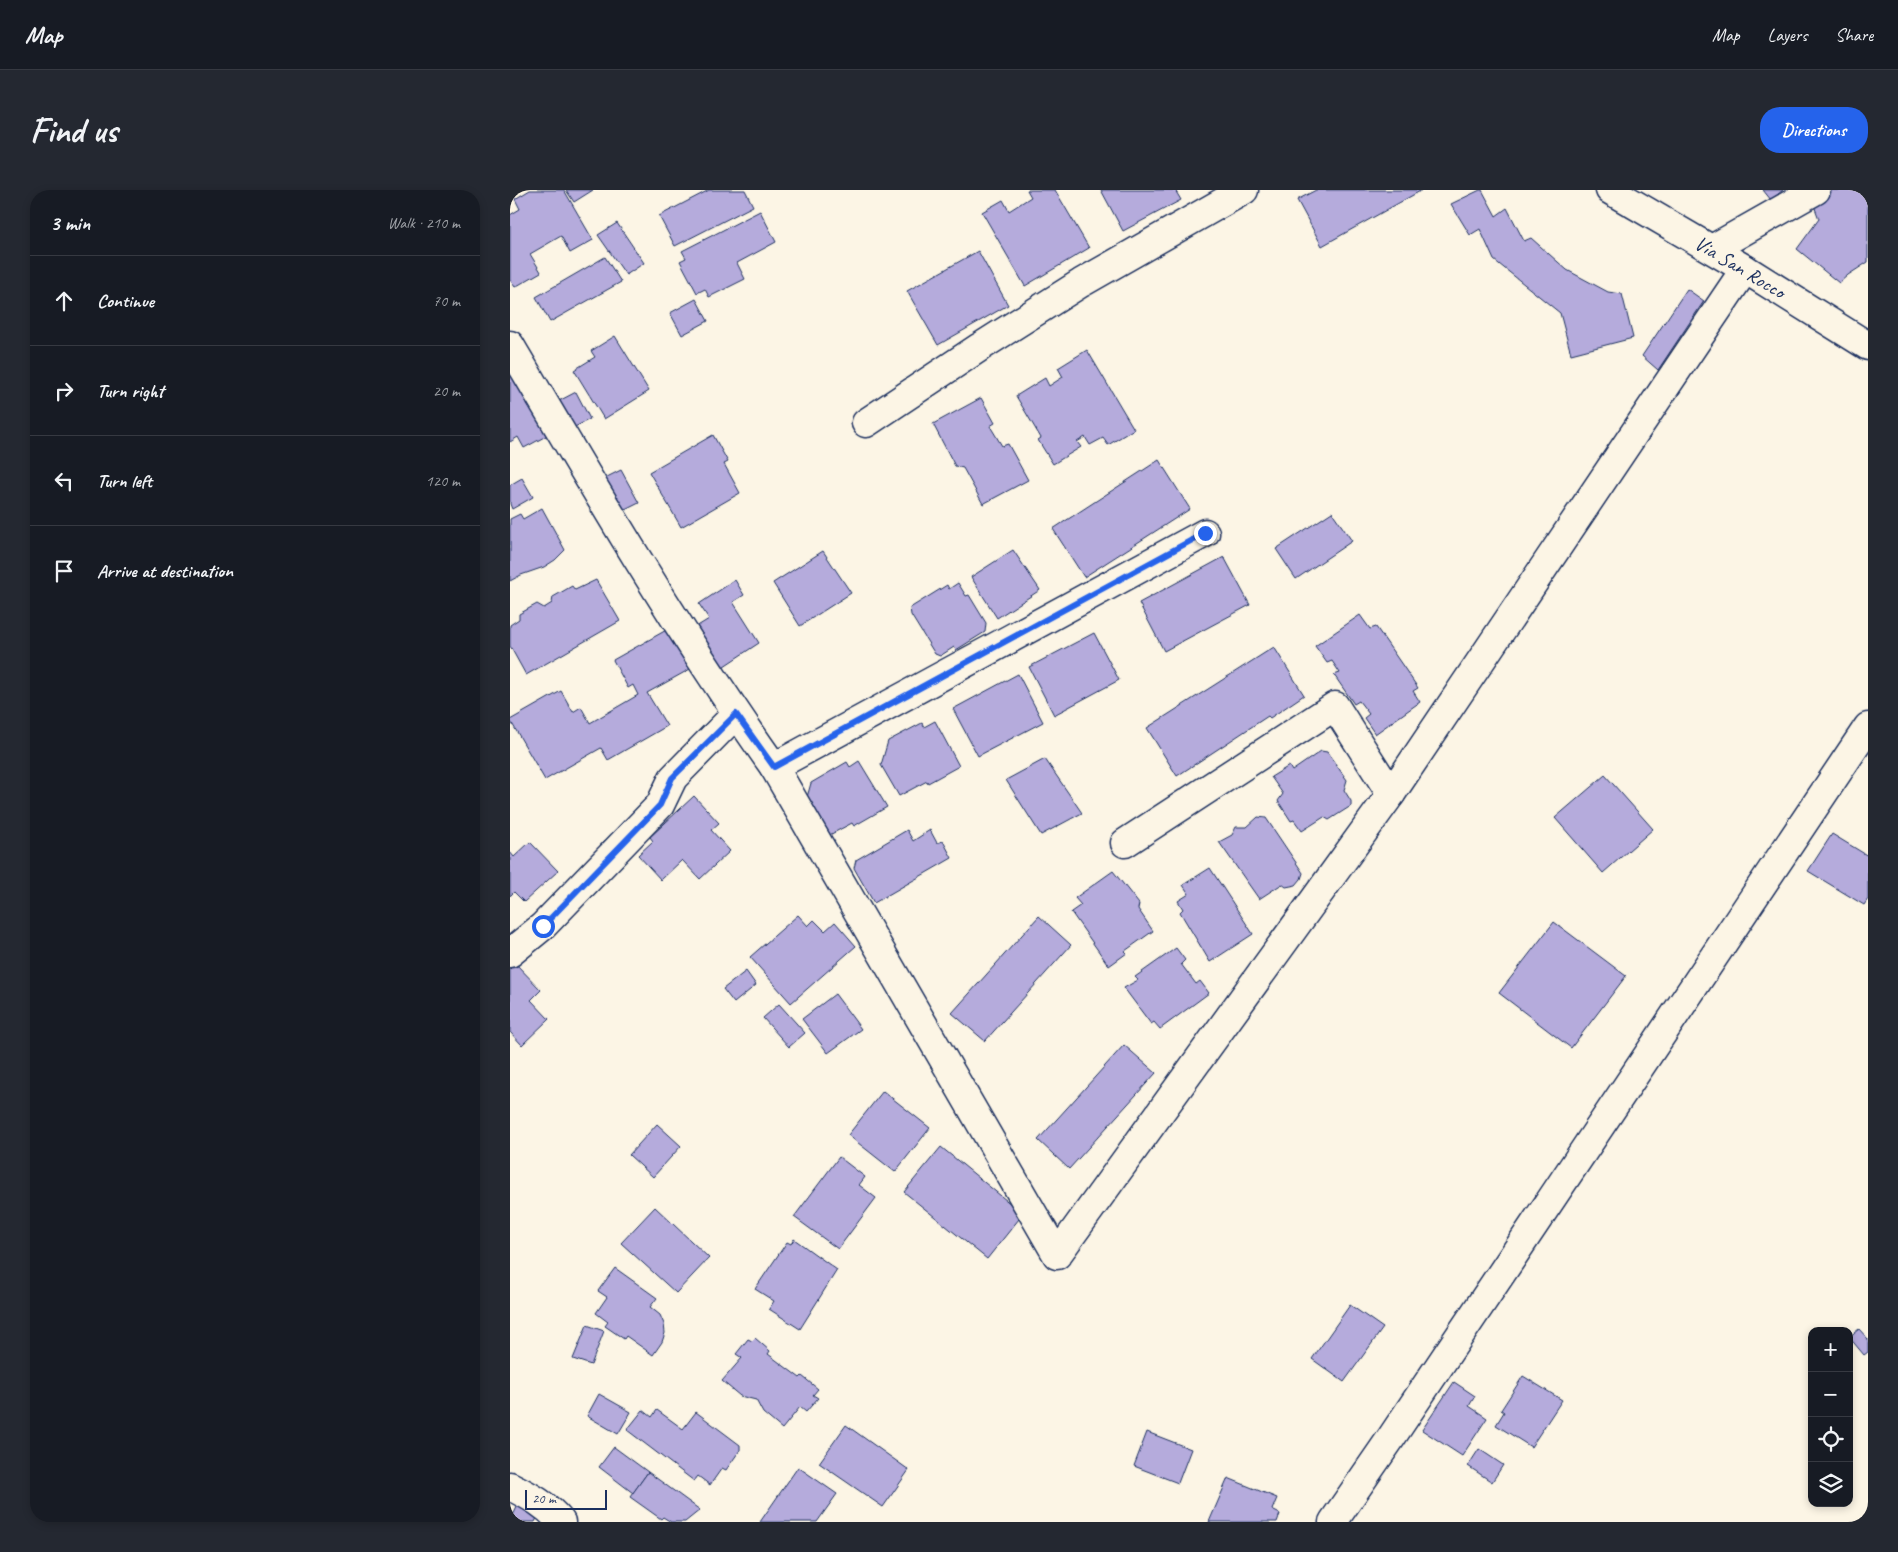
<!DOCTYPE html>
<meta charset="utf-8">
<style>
:root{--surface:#171b24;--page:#242831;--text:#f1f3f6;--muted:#9ea1a6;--line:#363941;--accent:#2563eb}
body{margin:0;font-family:Caveat,sans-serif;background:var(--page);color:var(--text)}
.controls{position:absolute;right:15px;bottom:15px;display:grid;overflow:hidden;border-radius:10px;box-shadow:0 2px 8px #0003}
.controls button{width:45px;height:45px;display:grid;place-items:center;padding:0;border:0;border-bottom:1px solid var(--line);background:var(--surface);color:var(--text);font:25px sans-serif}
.scale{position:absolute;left:15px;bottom:12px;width:82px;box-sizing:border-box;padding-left:5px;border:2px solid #1b2f5e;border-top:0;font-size:14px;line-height:18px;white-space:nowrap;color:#1b2f5e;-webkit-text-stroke:4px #fcf5e5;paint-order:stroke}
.stop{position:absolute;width:15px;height:15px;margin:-11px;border:4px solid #2563eb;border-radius:50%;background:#fff}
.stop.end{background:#2563eb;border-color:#fff;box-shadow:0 1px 5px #0008}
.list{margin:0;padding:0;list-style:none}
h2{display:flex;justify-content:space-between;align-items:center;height:65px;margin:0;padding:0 20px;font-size:21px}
h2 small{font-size:16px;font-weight:400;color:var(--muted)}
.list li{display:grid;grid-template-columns:32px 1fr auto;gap:15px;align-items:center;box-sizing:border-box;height:90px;padding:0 20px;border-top:1px solid var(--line)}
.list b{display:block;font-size:19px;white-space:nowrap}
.list em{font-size:16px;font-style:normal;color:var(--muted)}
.icon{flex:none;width:28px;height:28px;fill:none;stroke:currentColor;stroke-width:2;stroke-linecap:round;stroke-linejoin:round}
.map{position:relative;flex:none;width:1358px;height:1332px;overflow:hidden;border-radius:20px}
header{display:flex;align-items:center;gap:30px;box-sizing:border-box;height:70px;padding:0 25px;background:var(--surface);border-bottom:1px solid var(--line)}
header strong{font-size:24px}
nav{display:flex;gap:28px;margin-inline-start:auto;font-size:18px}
.intro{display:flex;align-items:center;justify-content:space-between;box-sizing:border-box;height:120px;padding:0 30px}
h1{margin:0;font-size:35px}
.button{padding:12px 22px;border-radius:20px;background:var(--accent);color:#fff;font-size:18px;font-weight:700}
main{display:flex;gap:30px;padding:0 30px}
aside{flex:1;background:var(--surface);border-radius:20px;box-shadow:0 2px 8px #0003}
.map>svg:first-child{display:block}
.building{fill:#b5abdc;stroke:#1b2f5e}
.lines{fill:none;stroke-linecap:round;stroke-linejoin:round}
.minor-casing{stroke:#1b2f5e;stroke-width:31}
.tertiary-casing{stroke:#1b2f5e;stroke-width:31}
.minor{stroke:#fcf5e5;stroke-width:28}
.tertiary{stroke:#fcf5e5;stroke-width:28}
.route{stroke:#2563eb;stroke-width:6}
.labels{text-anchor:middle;stroke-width:5;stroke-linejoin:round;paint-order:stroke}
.street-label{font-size:21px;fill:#1b2f5e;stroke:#fcf5e5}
</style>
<header>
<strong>Map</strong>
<nav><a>Map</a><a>Layers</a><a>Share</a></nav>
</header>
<div class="intro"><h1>Find us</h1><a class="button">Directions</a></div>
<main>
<aside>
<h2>3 min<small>Walk · 210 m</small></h2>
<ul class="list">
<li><svg class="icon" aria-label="ahead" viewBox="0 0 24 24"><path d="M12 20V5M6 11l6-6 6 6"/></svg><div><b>Continue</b></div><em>70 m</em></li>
<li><svg class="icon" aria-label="right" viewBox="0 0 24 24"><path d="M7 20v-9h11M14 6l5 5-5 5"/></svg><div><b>Turn right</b></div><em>20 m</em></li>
<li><svg class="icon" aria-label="left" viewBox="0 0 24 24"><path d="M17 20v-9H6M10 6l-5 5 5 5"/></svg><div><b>Turn left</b></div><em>120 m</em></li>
<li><svg class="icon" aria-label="arrive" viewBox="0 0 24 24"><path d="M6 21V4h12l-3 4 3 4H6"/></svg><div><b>Arrive at destination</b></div></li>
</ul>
</aside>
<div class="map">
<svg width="1358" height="1332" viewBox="0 0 1358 1332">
<rect width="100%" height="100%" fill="#fcf5e5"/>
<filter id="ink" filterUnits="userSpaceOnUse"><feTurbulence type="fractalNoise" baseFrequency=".02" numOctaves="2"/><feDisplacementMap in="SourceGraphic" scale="10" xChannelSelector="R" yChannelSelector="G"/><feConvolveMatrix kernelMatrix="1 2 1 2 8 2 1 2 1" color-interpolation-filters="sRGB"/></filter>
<g filter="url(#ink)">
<g class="building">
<path d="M20,0H54L83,50L60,63L51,46L20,64L31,82L5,97L0,90V25L10,19L5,9Z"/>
<path d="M56,0H83L64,12Z"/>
<path d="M199,0H235L243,16L165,56L149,26Z"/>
<path d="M517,0H545L579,58L515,96L472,22L493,10L499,21L521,7Z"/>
<path d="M591,0H665L671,10L613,41Z"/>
<path d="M806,0H912L812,56L787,10Z"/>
<path d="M970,0H972L986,26L997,18L1014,51L1021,48L1057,80L1098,102L1112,104L1123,148L1061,164L1050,123L984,70L970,39L960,45L941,14Z"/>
<path d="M1253,0H1273L1261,10Z"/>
<path d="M1322,0H1353L1358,7V72L1338,85L1329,93L1287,59L1309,29L1302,10Z"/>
<path d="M250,21L266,52L227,73L235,89L199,107L195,99L187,103L170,71L176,68L172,61Z"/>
<path d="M107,33L134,73L116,85L88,45Z"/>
<path d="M468,61L498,115L428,155L397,101Z"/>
<path d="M95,67L111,92L40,132L26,107Z"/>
<path d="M1177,99L1194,111L1148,180L1132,166Z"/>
<path d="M186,109L198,131L172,145L160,123Z"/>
<path d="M105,146L139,201L94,229L64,180L85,167L81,161Z"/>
<path d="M577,160L624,239L598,255L593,248L580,255L575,247L567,252L571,257L543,274L528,250L531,248L506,206L535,188L539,196L553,187L548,178Z"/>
<path d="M0,177L38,245L14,258L8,247L0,252Z"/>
<path d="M66,202L80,229L61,239L47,212Z"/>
<path d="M471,208L485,233L480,236L492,256L498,254L518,290L473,314L453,278L445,276L423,234Z"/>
<path d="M203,245L218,272L214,274L230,303L171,337L139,282Z"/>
<path d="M649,270L680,319L574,387L543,339Z"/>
<path d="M111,280L129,313L111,322L93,289Z"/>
<path d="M12,288L23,307L2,319L0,314V295Z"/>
<path d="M32,318L55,360L45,370L34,377L11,385L0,391V329L10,324L13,329Z"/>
<path d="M822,322L842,351L786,389L766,359Z"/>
<path d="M503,360L530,400L487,428L461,387Z"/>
<path d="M313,361L341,403L290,436L263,393Z"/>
<path d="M714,367L740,415L654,461L629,413Z"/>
<path d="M86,390L110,431L16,485L0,456V435L9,429V424L27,414L34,418L42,413L43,407L62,396L65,400Z"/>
<path d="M225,390L234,405L223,412L249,453L208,480L181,440L199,429L189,414Z"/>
<path d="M448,393L456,406L459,405L476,433L475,442L446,460L444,457L430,466L425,464L401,425L400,418L437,395L439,399Z"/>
<path d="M850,425L860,439L866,437L908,498L903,501L910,512L865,544L854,528L859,524L849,511L844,514L824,485L830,483L822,471L817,473L805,456Z"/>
<path d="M160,438L182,478L137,503L157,536L98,570L91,558L35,590L0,530L51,501L63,522L71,517L80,533L128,505L123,495L118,498L103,470Z"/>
<path d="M584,443L609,490L544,525L519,477Z"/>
<path d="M764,457L794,505L760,528L758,526L667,586L637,538Z"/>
<path d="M508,484L533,532L468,566L443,519Z"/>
<path d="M425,531L449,576L418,593L417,591L389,606L371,575L378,551L412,533L414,537Z"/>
<path d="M811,561L817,562L837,590L834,600L841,611V616L819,630L814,627L792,641L784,630L781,631L768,611L773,604L761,587L779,576L782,581Z"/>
<path d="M535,569L572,623L531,645L496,590Z"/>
<path d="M349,571L377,617L344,636L342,633L312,649L294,618L301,593L337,572L340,577Z"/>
<path d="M1095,585L1143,639L1093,683L1045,628Z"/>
<path d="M184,606L209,633L201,640L220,661L190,689L172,670L151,690L128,665L143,651L140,647Z"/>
<path d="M748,627L756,628L793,683L791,689L786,695L776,697L772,694L749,709L709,652L722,645L726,637H737Z"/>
<path d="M397,640L403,651L420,640L427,653L433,651L442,668L364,713L344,678L346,670Z"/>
<path d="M1322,644L1358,666V709L1354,715L1298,681Z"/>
<path d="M20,652L48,681L14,712L4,702L0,706V662L4,667Z"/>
<path d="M700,678L743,744L700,772L670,722L673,719L668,711L679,704L673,695Z"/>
<path d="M603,681L629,714L628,719L643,741L615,761L617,763L599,776L561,722L571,715L565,708Z"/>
<path d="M288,725L298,736L304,730L315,741L325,732L346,756L281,813L240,767Z"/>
<path d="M529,726L561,755L475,851L442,823Z"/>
<path d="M1044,732L1116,786L1061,858L989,803Z"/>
<path d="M666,758L675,770L671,774L686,794L690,791L699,803L650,839L644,832L641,834L614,798L628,790L625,787Z"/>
<path d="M5,773L31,800L21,810L39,829L12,855L0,842V779Z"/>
<path d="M236,781L246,795L224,813L213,799Z"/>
<path d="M325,804L351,839L318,863L292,829Z"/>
<path d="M269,814L295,843L279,857L253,828Z"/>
<path d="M614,855L646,883L559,979L528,950Z"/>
<path d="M373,901L420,938L385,982L338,945Z"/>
<path d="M147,934L171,956L143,987L119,965Z"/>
<path d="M431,957L513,1024L477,1069L394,1002Z"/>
<path d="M329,967L355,987L349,995L366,1008L328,1059L284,1027Z"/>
<path d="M145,1017L199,1068L166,1103L111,1053Z"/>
<path d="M284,1049L327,1080L290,1139L259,1119L264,1111L245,1099L277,1052L281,1054Z"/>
<path d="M105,1078L147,1108L140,1117L150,1125L154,1134L155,1143L152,1152L143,1165L116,1146L114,1149L95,1136L98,1132L86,1123L97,1107L88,1101Z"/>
<path d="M840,1115L873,1138L834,1192L802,1169Z"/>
<path d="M77,1135L94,1141L81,1175L63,1169Z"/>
<path d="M1349,1139L1358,1149V1162L1354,1165L1339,1147Z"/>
<path d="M245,1148L260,1161L258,1164L290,1188L292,1186L308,1199L303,1205L308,1208L296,1222L290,1217L272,1239L253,1223L246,1210L230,1206L212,1191L232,1168L226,1164L238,1149L242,1151Z"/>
<path d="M1013,1186L1052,1210L1021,1257L986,1235L994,1222L991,1220Z"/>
<path d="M944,1192L965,1206L959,1216L977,1228L952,1266L912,1240Z"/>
<path d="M89,1204L121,1222L108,1244L77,1226Z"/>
<path d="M133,1220L142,1227L147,1220L173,1239L186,1222L230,1255V1260L216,1280L212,1278L200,1295L188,1286L184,1291L117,1240Z"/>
<path d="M336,1235L399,1280L373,1317L309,1273Z"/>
<path d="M637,1242L681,1259L668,1293L624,1276Z"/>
<path d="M104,1257L138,1282L123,1303L89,1277Z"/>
<path d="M969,1259L993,1275L982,1292L958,1276Z"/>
<path d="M288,1277L327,1304L307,1332H250Z"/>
<path d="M138,1282L190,1320L175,1332H161L153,1327L151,1329L120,1307Z"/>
<path d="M718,1288L767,1308L762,1320L770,1324L767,1332H699Z"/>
<path d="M8,1315L29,1324L25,1332H0Z"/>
</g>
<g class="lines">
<g class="minor-casing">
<g id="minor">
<path d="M1202,59L1306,0"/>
<path d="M0,155C84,298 168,442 264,577L547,1065L881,604L1235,79"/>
<path d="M356,233L470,157L571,93L734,0"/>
<path d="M264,577L695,343"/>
<path d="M615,653L825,516L881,604"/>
<path d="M0,763L33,736L150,615L163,588L226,524"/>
<path d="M0,1296C20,1306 37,1315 51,1332"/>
<path d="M823,1332L881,1248L1358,537"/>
</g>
</g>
<g class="tertiary-casing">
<path id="tertiary" d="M1100,0L1235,79L1358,156"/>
</g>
<use href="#minor" class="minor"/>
<use href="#tertiary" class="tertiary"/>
</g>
</g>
<g class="lines" filter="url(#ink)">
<path class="route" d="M33,736L150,615L162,588L226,524L264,577L695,343"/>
</g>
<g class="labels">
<g class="street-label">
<text transform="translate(1230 77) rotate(31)" y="7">Via San Rocco</text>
</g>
</g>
</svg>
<div class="controls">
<button>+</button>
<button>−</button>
<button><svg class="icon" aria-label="locate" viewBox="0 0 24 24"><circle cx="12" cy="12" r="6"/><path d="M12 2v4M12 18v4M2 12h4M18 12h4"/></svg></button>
<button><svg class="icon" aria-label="layers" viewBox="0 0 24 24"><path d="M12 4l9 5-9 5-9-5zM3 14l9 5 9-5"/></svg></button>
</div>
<div class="scale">20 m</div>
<div class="stop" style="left:33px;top:736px"></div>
<div class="stop end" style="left:695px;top:343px"></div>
</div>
</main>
